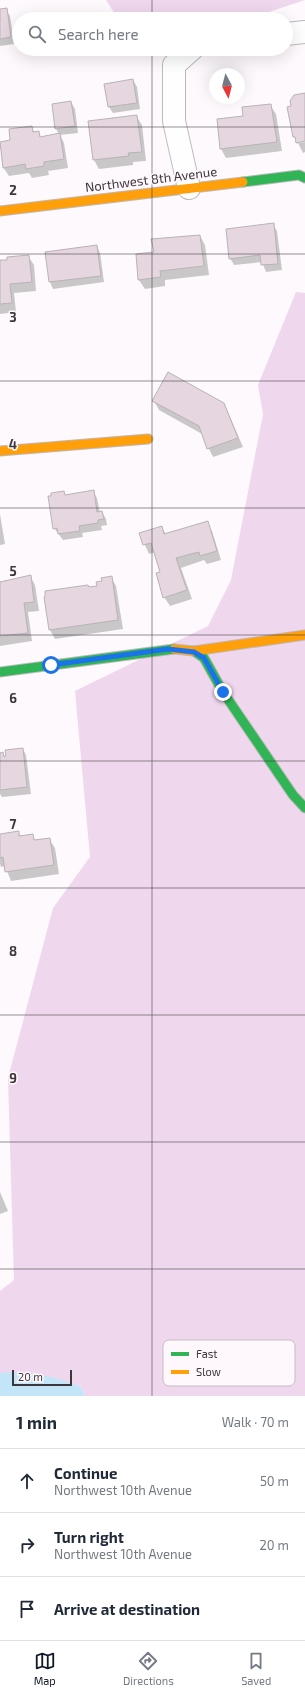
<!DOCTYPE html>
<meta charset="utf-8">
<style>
:root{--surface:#fff;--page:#f6f6f7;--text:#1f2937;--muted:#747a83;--line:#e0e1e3;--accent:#111827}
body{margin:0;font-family:"Exo 2",sans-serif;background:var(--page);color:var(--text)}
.compass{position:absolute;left:209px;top:68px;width:36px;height:36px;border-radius:50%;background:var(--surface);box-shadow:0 4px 16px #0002;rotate:173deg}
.scale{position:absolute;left:12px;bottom:10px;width:60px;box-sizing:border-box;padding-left:4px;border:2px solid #3d373d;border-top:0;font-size:11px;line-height:14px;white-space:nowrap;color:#3d373d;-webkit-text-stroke:3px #fef8fd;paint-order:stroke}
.stop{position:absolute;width:12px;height:12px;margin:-9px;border:3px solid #1a73e8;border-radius:50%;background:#fff}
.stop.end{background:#1a73e8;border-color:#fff;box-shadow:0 1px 4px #0008}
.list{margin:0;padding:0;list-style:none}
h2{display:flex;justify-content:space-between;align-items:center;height:52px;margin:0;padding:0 16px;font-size:17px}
h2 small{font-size:13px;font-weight:400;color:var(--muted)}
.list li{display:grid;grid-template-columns:26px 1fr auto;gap:12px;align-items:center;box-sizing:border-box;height:64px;padding:0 16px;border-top:1px solid var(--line)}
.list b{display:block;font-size:15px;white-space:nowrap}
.list p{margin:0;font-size:13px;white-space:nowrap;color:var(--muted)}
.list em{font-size:13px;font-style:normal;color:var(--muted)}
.icon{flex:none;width:22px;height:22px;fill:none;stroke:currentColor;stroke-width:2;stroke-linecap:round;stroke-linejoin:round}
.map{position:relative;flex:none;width:305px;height:1396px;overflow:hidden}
.search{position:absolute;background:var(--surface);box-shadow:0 4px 16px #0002;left:12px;right:12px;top:12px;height:44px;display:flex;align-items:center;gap:10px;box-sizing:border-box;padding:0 14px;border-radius:22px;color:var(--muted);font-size:15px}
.sheet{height:244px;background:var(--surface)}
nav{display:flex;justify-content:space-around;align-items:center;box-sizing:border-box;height:56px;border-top:1px solid var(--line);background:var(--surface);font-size:11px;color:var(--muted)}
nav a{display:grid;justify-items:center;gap:2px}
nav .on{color:var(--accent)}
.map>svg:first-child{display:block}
.green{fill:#efd7ed}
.water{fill:#c2e5f8}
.shadow{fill:#0003}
.building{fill:#e6d6e0;stroke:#b8b3b6}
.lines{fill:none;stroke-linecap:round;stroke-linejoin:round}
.street-casing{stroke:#bdb9bc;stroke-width:24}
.fast-casing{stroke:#bdb9bc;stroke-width:11}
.slow-casing{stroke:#bdb9bc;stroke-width:11}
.street{stroke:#fffeff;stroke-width:22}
.fast{stroke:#30b455;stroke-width:9}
.slow{stroke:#ff9f0a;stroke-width:9}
.route{stroke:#1a73e8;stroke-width:5}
.grid{fill:none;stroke:#3d373d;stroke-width:1;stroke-opacity:0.55}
.labels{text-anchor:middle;stroke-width:3;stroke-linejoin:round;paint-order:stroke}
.street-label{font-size:13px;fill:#3d373d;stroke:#fef8fd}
.key{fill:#fef8fd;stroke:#c4bec3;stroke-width:1}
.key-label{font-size:11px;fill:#3d373d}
.grid-label{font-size:13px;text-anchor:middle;font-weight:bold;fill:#3d373d;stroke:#fef8fd;stroke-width:3;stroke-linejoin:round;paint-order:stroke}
</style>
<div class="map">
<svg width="305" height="1396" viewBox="0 0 305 1396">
<rect width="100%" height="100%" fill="#fdf9fc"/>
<g class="green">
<path d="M106,0H305L248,19H118Z"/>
<path d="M296,292L305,293V1396H85L80,1386L0,1373V1291L14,1280L8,1078L53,908L90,857L75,691L208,626L231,580L263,414L258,385Z"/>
</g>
<path class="water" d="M14,1372L52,1377L80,1386L85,1396H0V1373Z"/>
<g class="shadow">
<path d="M0,10H6L10,16L14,44L0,46Z"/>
<path d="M133,80L137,87L140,109L113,113L109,107Z"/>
<path d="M71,102L75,109L78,133L60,135L64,143L68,168L48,171L49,175L32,178L29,173L9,176L3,167L0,143L11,141L31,127L35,133L38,132L41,138L59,134L56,129Z"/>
<path d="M270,105L276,114L282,151L226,158L221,149L244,117Z"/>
<path d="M136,116L142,125L146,161L133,162V165L99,169L94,160L89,122Z"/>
<path d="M305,142V152L303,153L298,143Z"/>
<path d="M273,225L277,231L282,270L266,272L262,262L234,265L230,258Z"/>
<path d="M200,236L205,245L209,275L165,280V286L145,289L139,280L156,253Z"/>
<path d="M97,246L100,253L104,282L53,289L50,282L46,252Z"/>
<path d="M28,256L34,265L36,291L14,293L16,312L0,314V261Z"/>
<path d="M154,401L224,403L243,447L213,457L202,434L159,410Z"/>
<path d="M93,491L97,498L100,513L102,512L106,519L107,525L101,526L102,530L82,533L83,537L63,540L54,528L64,492L65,496Z"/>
<path d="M0,514L5,544L0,545Z"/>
<path d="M207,522L212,531L221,560L207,564L204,560L181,568L192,599L170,606L164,597L161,573L155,552L149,554L140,534L162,528L166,534Z"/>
<path d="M30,576L35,585L39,611L28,612L32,641L0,646V583Z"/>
<path d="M111,577L116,586L123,629L55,639L50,630L45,598L98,587Z"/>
<path d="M23,749L26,755L31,794L2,797L0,794V754L3,753L5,758Z"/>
<path d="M18,832L21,837L32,836L36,841L49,839L55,848L59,874L11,881L5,866L1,867L0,864V835Z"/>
<path d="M0,1192L8,1211L0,1214Z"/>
</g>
<g class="building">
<path d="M7,8L11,37L0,39V9Z"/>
<path d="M133,79L137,103L108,107L104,84Z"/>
<path d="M305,93V141L296,143L295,137H293L287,107L291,106L290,101L294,95Z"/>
<path d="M71,101L75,126L55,129L52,104Z"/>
<path d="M271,104L277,142L220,149L217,119L243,116L242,107Z"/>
<path d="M137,115L142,152L128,153L129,156L93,160L88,121Z"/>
<path d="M32,126L33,132L39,131L40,137L60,133L64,159L44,162V166L26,169L25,164L3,168L0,142L10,140L9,129Z"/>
<path d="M274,223L278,264L261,265L260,255L229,259L226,229Z"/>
<path d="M200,235L204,266L160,271L161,277L138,280L136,254L154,252L151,239Z"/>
<path d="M97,245L101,276L49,282L45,252Z"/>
<path d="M29,255L32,282L10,284L12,303L0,304V260H7V257Z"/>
<path d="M168,372L224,403L238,438L207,449L199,426L152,401Z"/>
<path d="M94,490L97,512L102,511L104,519L98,520V523L79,526L80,531L58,534L57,528L53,529L48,496H51V493L64,491L65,495Z"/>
<path d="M208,521L217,551L200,556L199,552L176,558L187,590L163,598L156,573L160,572L151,543L143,545L139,533L162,526L164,534Z"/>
<path d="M31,575L34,602L24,603L28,633L0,636V582Z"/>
<path d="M112,576L118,620L49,630L44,597H45V591L88,585L89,587L97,586L96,582L102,581L101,578Z"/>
<path d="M23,748L27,787L0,790V753L3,752L4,757L6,756L5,750Z"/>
<path d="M19,831V836L33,834L34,840L50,838L54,865L5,872L3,857L0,858V834Z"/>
</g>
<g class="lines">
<g class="street-casing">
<g id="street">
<path d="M286,34L305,32"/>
<path d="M189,188L174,121V65L192,49"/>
</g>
</g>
<g class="fast-casing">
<g id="fast">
<path d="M243,182L299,175L305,178"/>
<path d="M194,651L204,658L223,692L293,795L305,808"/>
<path d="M0,672L174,649"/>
</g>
</g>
<g class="slow-casing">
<g id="slow">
<path d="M0,211L243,182"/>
<path d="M0,451L148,439"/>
<path d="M174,649L194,651L305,635"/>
</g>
</g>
<use href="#street" class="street"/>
<use href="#fast" class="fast"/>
<use href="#slow" class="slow"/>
</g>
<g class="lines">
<path class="route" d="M51,665L168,649L194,652L204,658L223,692"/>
</g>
<path class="grid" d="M152,0V19M152,49V1396M0,127H305M0,254H305M0,381H305M0,508H305M0,635H305M0,761H305M0,888H305M0,1015H305M0,1142H305M0,1269H305"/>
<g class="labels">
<g class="street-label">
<text transform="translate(151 179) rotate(-7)" y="5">Northwest 8th Avenue</text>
</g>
</g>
<rect x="163" y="1340" width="132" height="46" rx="6" class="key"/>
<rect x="171" y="1352" width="18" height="4" fill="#30b455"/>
<rect x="171" y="1370" width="18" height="4" fill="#ff9f0a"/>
<g class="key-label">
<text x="196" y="1358">Fast</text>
<text x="196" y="1376">Slow</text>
</g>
<g class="grid-label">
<text x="13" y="195">2</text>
<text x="13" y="322">3</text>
<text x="13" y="449">4</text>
<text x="13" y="576">5</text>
<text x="13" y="703">6</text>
<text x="13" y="829">7</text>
<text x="13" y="956">8</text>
<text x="13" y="1083">9</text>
</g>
</svg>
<svg class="compass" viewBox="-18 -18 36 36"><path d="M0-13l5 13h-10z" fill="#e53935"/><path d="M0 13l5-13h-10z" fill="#747a83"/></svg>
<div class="scale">20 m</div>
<div class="stop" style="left:51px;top:665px"></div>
<div class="stop end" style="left:223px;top:692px"></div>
<div class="search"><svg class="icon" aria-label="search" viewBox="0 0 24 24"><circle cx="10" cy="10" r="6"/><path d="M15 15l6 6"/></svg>Search here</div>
</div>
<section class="sheet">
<h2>1 min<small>Walk · 70 m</small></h2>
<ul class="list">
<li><svg class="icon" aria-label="ahead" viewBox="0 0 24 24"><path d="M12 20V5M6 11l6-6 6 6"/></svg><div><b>Continue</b><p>Northwest 10th Avenue</p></div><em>50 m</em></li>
<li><svg class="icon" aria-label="right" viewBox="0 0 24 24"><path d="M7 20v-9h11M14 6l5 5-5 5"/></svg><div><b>Turn right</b><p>Northwest 10th Avenue</p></div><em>20 m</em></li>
<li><svg class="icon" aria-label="arrive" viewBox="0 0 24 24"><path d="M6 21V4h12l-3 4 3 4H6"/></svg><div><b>Arrive at destination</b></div></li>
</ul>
</section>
<nav>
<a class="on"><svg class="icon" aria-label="map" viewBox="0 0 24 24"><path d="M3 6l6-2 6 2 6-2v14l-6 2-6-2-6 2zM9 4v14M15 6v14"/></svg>Map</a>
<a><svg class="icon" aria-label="directions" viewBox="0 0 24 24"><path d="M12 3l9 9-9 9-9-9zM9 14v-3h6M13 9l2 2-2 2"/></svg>Directions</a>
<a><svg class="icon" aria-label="saved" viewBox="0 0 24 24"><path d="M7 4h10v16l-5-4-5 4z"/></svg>Saved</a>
</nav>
